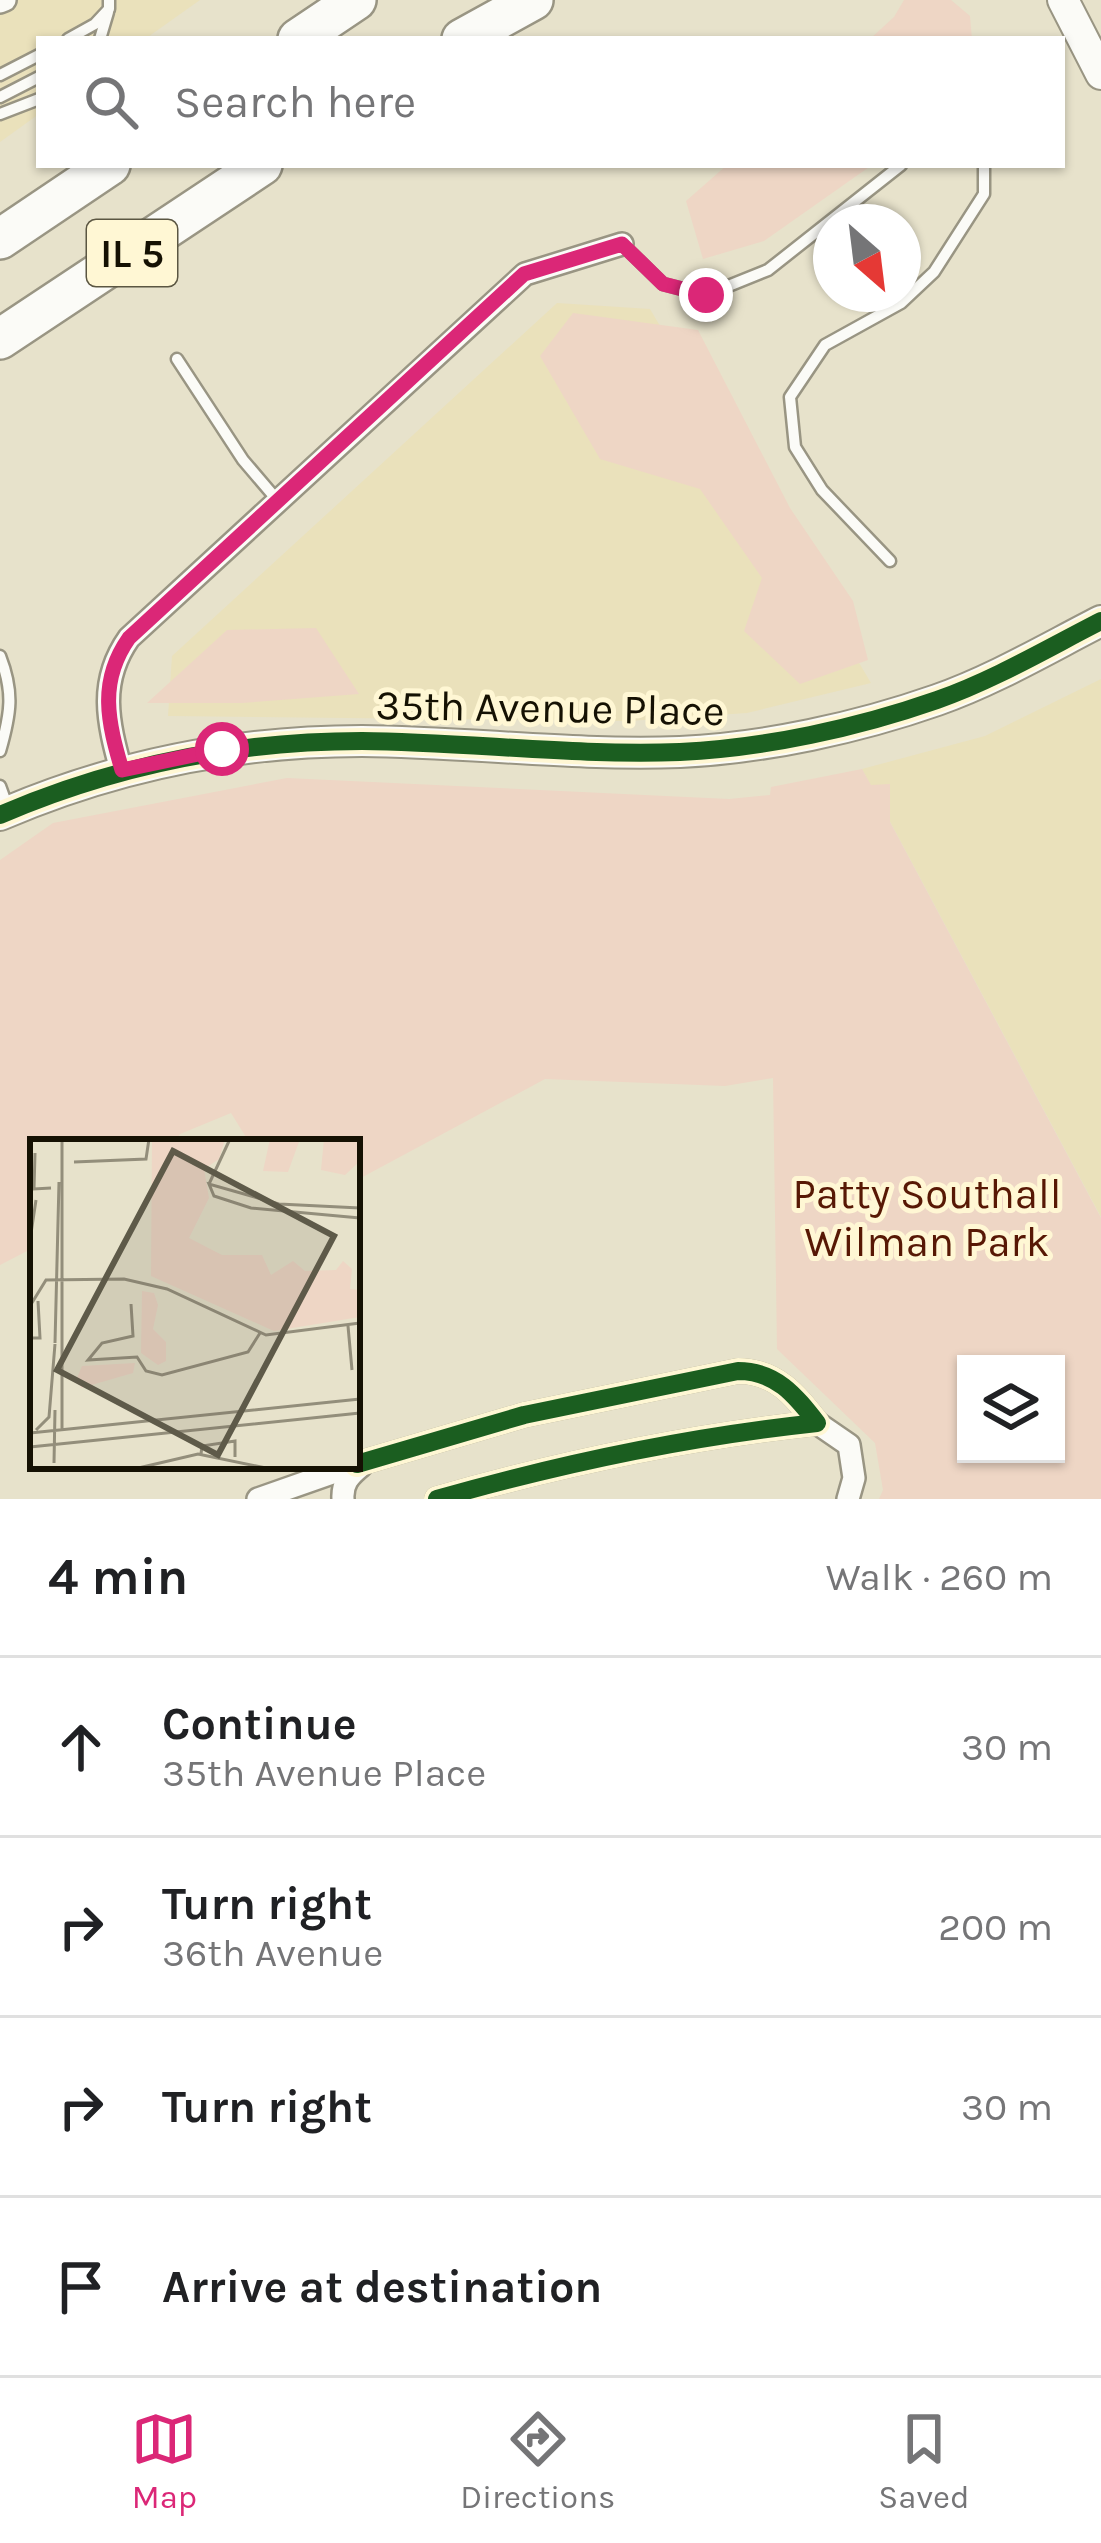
<!DOCTYPE html>
<meta charset="utf-8">
<style>
:root{--surface:#fff;--page:#f2f2f2;--text:#202124;--muted:#757577;--line:#e0e0e0;--accent:#db2777}
body{margin:0;font-family:Karla,sans-serif;background:var(--page);color:var(--text)}
.controls{position:absolute;right:36px;bottom:36px;display:grid;overflow:hidden;border-radius:0px;box-shadow:0 3px 9px #0004}
.controls button{width:108px;height:108px;display:grid;place-items:center;padding:0;border:0;border-bottom:3px solid var(--line);background:var(--surface);color:var(--text);font:60px sans-serif}
.compass{position:absolute;left:813px;top:204px;width:108px;height:108px;border-radius:50%;background:var(--surface);box-shadow:0 3px 9px #0004;rotate:152deg}
.stop{position:absolute;width:36px;height:36px;margin:-27px;border:9px solid #db2777;border-radius:50%;background:#fff}
.stop.end{background:#db2777;border-color:#fff;box-shadow:0 3px 12px #0008}
.list{margin:0;padding:0;list-style:none}
h2{display:flex;justify-content:space-between;align-items:center;height:156px;margin:0;padding:0 48px;font-size:51px}
h2 small{font-size:39px;font-weight:400;color:var(--muted)}
.list li{display:grid;grid-template-columns:78px 1fr auto;gap:36px;align-items:center;box-sizing:border-box;height:180px;padding:0 48px;border-top:3px solid var(--line)}
.list b{display:block;font-size:45px;white-space:nowrap}
.list p{margin:0;font-size:39px;white-space:nowrap;color:var(--muted)}
.list em{font-size:39px;font-style:normal;color:var(--muted)}
.icon{flex:none;width:66px;height:66px;fill:none;stroke:currentColor;stroke-width:2;stroke-linecap:round;stroke-linejoin:round}
.map{position:relative;flex:none;width:1101px;height:1499px;overflow:hidden}
.search{position:absolute;background:var(--surface);box-shadow:0 3px 9px #0004;left:36px;right:36px;top:36px;height:132px;display:flex;align-items:center;gap:30px;box-sizing:border-box;padding:0 42px;border-radius:0px;color:var(--muted);font-size:45px}
.sheet{height:876px;background:var(--surface)}
nav{display:flex;justify-content:space-around;align-items:center;box-sizing:border-box;height:168px;border-top:3px solid var(--line);background:var(--surface);font-size:33px;color:var(--muted)}
nav a{display:grid;justify-items:center;gap:6px}
nav .on{color:var(--accent)}
.map>svg:first-child{display:block}
.built{fill:#eae1bb}
.green{fill:#eed6c5;fill-rule:evenodd}
.lines{fill:none;stroke-linecap:round;stroke-linejoin:round}
.lane-casing{stroke:#999583;stroke-width:15}
.street-casing{stroke:#999583;stroke-width:26}
.secondary-casing{stroke:#999583;stroke-width:34}
.highway-casing{stroke:#999583;stroke-width:44}
.lane{stroke:#fbfbf7;stroke-width:10}
.street{stroke:#fbfbf7;stroke-width:21}
.secondary{stroke:#fbfbf7;stroke-width:30}
.highway{stroke:#fbfbf7;stroke-width:39}
.cycleway-casing{stroke:#fff7d4;stroke-width:26}
.cycleway{stroke:#1b5e20;stroke-width:18}
.route{stroke:#db2777;stroke-width:15}
.labels{text-anchor:middle;stroke-width:10;stroke-linejoin:round;paint-order:stroke}
.shield{fill:#fff7d4;stroke:#5b5642;stroke-width:3}
.shield-label{font-size:39px;font-weight:bold;fill:#151103}
.street-label{font-size:42px;fill:#151103;stroke:#fff7d4}
.park-label{font-size:42px;fill:#571804;stroke:#fff7d4}
.inset-road{fill:none;stroke:#938e7b;stroke-width:3}
.view{fill:#5e5a49;fill-opacity:0.15;stroke:#5e5a49;stroke-width:6}
.inset-edge{fill:none;stroke:#151103;stroke-width:6}
</style>
<div class="map">
<svg width="1101" height="1499" viewBox="0 0 1101 1499">
<rect width="100%" height="100%" fill="#e7e2cb"/>
<g class="built">
<path d="M0,0H200L145,39H39V114L0,142Z"/>
<path d="M557,303L650,309L871,683L747,713L629,721L168,716L172,656Z"/>
<path d="M1101,679V1217L862,769L985,736Z"/>
</g>
<g class="green">
<path d="M904,0H951L970,16L972,39H870L894,17Z"/>
<path d="M727,165H872L764,241L703,259L686,201Z"/>
<path d="M573,313L698,330L790,508L853,601L868,660L800,684L744,631L762,578L700,489L600,459L540,356Z"/>
<path d="M316,628L359,694L242,703H147L227,630Z"/>
<path d="M862,769L871,785L890,784V822L1101,1218V1499H879L883,1490L875,1443L777,1349L773,1078L725,1086L545,1079L357,1180V1142H249L231,1113L180,1134L175,1142H33V1248L0,1265V860L53,823L287,778L729,799L770,795L771,787ZM1056,1364V1454H966V1364Z"/>
</g>
<g class="lines">
<g class="lane-casing">
<g id="lane">
<path d="M68,39L95,24L109,9V0"/>
<path d="M100,39L108,12"/>
<path d="M0,75L39,55"/>
<path d="M0,97L39,77"/>
<path d="M0,114L39,99"/>
<path d="M622,244L663,284L706,295L768,270L901,165"/>
<path d="M177,359L243,460L278,501"/>
<path d="M890,561L822,490L795,447L790,397L825,345L901,303L934,272L984,194V165"/>
<path d="M0,656C14,692 11,713 0,751"/>
<path d="M0,786L9,811"/>
</g>
</g>
<g class="street-casing">
<g id="street">
<path d="M0,2L5,0"/>
<path d="M121,770C108,722 98,682 129,638L525,274L622,244"/>
<path d="M817,1423L849,1445L854,1478L848,1499"/>
<path d="M357,1464L524,1415L738,1371C776,1371 795,1395 817,1423C686,1437 563,1463 437,1499"/>
<path d="M258,1499L352,1466"/>
<path d="M343,1499C342,1483 349,1476 361,1466"/>
</g>
</g>
<g class="secondary-casing">
<g id="secondary">
<path d="M1063,0L1101,74"/>
<path d="M0,815C116,765 235,741 362,741C468,742 574,756 680,752C765,748 857,728 937,700C994,680 1048,648 1101,621"/>
</g>
</g>
<g class="highway-casing">
<g id="highway">
<path d="M298,39L356,0"/>
<path d="M462,39L533,0"/>
<path d="M0,239L110,165"/>
<path d="M0,339L262,165"/>
</g>
</g>
<use href="#lane" class="lane"/>
<use href="#street" class="street"/>
<use href="#secondary" class="secondary"/>
<use href="#highway" class="highway"/>
<g class="cycleway-casing">
<g id="cycleway">
<path d="M0,815C116,765 235,741 362,741C468,742 574,756 680,752C765,748 857,728 937,700C994,680 1048,648 1101,621"/>
<path d="M357,1464L524,1415L738,1371C776,1371 795,1395 817,1423C686,1437 563,1463 437,1499"/>
</g>
</g>
<use href="#cycleway" class="cycleway"/>
</g>
<g class="lines">
<path class="route" d="M222,749L122,770C108,722 98,682 129,638L524,274L622,244L663,284L706,295"/>
</g>
<g class="labels">
<rect class="shield" x="87" y="220" width="90" height="66" rx="9"/>
<g class="shield-label">
<text x="132" y="267">IL 5</text>
</g>
<g class="street-label">
<text transform="translate(550 707) rotate(1)" y="15">35th Avenue Place</text>
</g>
<g class="park-label">
<text x="927" y="1208">Patty Southall<tspan x="927" dy="48">Wilman Park</tspan></text>
</g>
</g>
<g transform="translate(30 1139)">
<rect width="330" height="330" fill="#e7e2cb"/>
<path d="M122,0H195L189,20L174,30L179,59L159,99L192,116H232L241,136L263,122L275,132L306,131L313,122L322,130L320,150L330,151V178L244,192L121,137ZM240,0H270L258,33L233,32ZM294,0H330V22L315,36L291,31ZM112,152L124,154L128,166L123,190L136,203V222L128,226L111,214ZM105,224L103,234L51,249L47,239L52,227Z" fill="#eed6c5"/>
<path class="inset-road" d="M32,0V291M5,14L4,50L21,49M44,23L116,20L119,0M179,45L200,0M330,69L249,65L179,45L184,57L221,69L330,79M0,101L6,61M101,165L103,197L72,204L58,221L107,218L116,232L132,236L218,213L230,194M0,167L16,141L94,140L137,150L236,196L330,184M318,187L322,231M0,199H10L8,162M25,204L29,43M6,291L19,278L25,205M0,294L330,260M0,308L330,274M171,315L172,307L205,302V318M24,324L25,271M104,330L168,315L241,330"/>
<path class="view" d="M143,12L304,97L188,316L27,231Z"/>
<rect width="330" height="330" class="inset-edge"/>
</g>
</svg>
<div class="controls">
<button><svg class="icon" aria-label="layers" viewBox="0 0 24 24"><path d="M12 4l9 5-9 5-9-5zM3 14l9 5 9-5"/></svg></button>
</div>
<svg class="compass" viewBox="-18 -18 36 36"><path d="M0-13l5 13h-10z" fill="#e53935"/><path d="M0 13l5-13h-10z" fill="#757577"/></svg>
<div class="stop" style="left:222px;top:749px"></div>
<div class="stop end" style="left:706px;top:295px"></div>
<div class="search"><svg class="icon" aria-label="search" viewBox="0 0 24 24"><circle cx="10" cy="10" r="6"/><path d="M15 15l6 6"/></svg>Search here</div>
</div>
<section class="sheet">
<h2>4 min<small>Walk · 260 m</small></h2>
<ul class="list">
<li><svg class="icon" aria-label="ahead" viewBox="0 0 24 24"><path d="M12 20V5M6 11l6-6 6 6"/></svg><div><b>Continue</b><p>35th Avenue Place</p></div><em>30 m</em></li>
<li><svg class="icon" aria-label="right" viewBox="0 0 24 24"><path d="M7 20v-9h11M14 6l5 5-5 5"/></svg><div><b>Turn right</b><p>36th Avenue</p></div><em>200 m</em></li>
<li><svg class="icon" aria-label="right" viewBox="0 0 24 24"><path d="M7 20v-9h11M14 6l5 5-5 5"/></svg><div><b>Turn right</b></div><em>30 m</em></li>
<li><svg class="icon" aria-label="arrive" viewBox="0 0 24 24"><path d="M6 21V4h12l-3 4 3 4H6"/></svg><div><b>Arrive at destination</b></div></li>
</ul>
</section>
<nav>
<a class="on"><svg class="icon" aria-label="map" viewBox="0 0 24 24"><path d="M3 6l6-2 6 2 6-2v14l-6 2-6-2-6 2zM9 4v14M15 6v14"/></svg>Map</a>
<a><svg class="icon" aria-label="directions" viewBox="0 0 24 24"><path d="M12 3l9 9-9 9-9-9zM9 14v-3h6M13 9l2 2-2 2"/></svg>Directions</a>
<a><svg class="icon" aria-label="saved" viewBox="0 0 24 24"><path d="M7 4h10v16l-5-4-5 4z"/></svg>Saved</a>
</nav>
